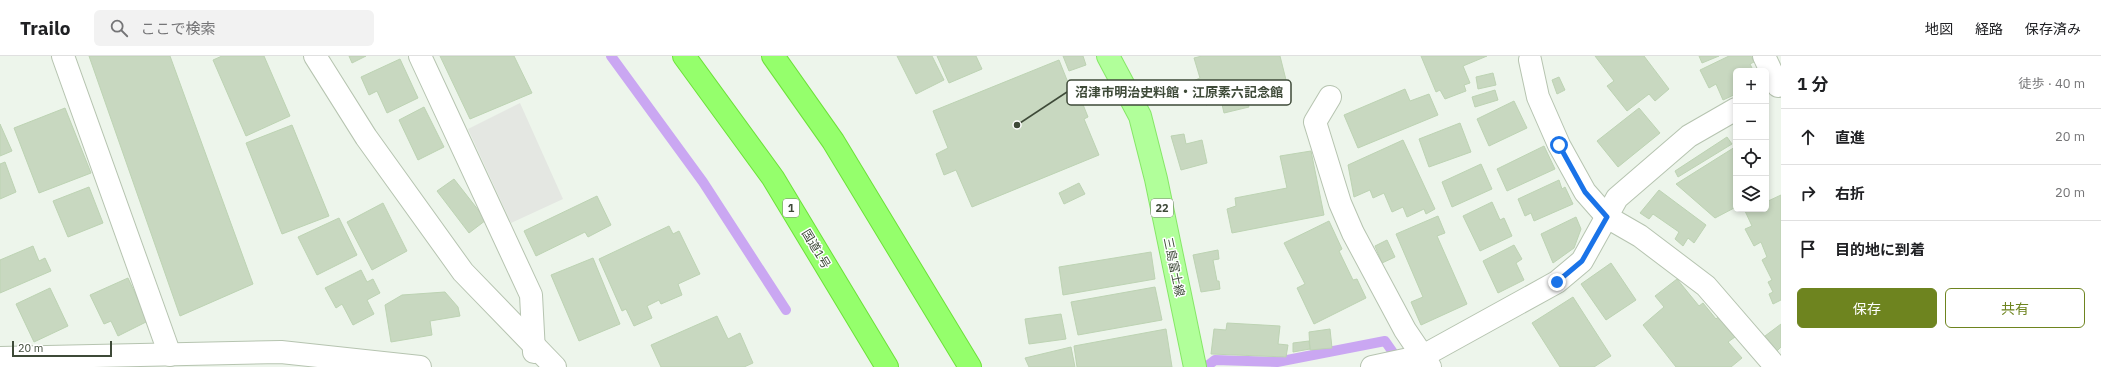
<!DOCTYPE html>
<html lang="ja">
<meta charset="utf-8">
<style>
:root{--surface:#fff;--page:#f2f2f2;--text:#202124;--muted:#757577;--line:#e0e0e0;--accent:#6e841f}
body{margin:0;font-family:"IBM Plex Sans","Noto Sans JP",sans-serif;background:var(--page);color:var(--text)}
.controls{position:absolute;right:12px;top:12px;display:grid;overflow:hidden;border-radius:6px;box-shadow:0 2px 6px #0003}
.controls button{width:36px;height:36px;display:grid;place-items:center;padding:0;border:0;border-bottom:1px solid var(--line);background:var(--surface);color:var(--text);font:20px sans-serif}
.scale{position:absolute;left:12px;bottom:10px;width:100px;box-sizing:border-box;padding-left:4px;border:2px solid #3e4a38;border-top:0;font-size:11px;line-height:14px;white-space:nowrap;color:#3e4a38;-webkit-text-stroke:3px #fff;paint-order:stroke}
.stop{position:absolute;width:12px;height:12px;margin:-9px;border:3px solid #1a73e8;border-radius:50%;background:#fff}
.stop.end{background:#1a73e8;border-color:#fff;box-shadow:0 1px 4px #0008}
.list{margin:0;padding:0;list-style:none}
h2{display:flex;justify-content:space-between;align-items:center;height:52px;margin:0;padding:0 16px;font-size:17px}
h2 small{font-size:13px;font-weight:400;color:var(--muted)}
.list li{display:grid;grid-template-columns:26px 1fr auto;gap:12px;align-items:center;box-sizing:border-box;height:56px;padding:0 16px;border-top:1px solid var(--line)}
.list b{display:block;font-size:15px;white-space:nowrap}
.list em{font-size:13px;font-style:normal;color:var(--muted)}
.actions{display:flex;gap:8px;padding:12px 16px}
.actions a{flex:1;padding:9px 0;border:1px solid var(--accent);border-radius:6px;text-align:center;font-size:14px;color:var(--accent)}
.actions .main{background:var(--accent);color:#fff}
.icon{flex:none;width:22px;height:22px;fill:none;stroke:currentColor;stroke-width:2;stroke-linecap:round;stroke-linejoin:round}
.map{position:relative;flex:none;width:1781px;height:311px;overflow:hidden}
header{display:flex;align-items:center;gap:24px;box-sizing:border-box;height:56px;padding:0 20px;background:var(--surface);border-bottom:1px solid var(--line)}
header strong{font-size:19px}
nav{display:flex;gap:22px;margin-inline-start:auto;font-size:14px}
.search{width:280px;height:36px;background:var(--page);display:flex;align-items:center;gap:10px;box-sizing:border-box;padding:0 14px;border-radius:6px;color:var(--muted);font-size:15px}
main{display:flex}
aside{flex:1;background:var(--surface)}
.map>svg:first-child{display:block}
.parking{fill:#e4e7e2}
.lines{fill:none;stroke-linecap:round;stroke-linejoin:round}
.stream{stroke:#caa7f2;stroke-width:10}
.building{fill:#c8d8c0;stroke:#bdd3b3}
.street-casing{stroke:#b6c4b0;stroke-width:24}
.primary-casing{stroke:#86e767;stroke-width:24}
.highway-casing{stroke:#6de139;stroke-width:24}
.street{stroke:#fff;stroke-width:22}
.primary{stroke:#b1ff9a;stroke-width:22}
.highway{stroke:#95ff6c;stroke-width:22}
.route{stroke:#1a73e8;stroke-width:5}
.labels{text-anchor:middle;stroke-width:3;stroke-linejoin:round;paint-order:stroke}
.shield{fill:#fff;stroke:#788074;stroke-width:1}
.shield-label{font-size:11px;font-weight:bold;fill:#3e4a38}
.street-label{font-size:12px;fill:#3e4a38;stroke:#fff}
.leader{fill:none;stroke:#3e4a38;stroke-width:1.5}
.callout-dot{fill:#3e4a38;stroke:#fff;stroke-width:1.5}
.callout{fill:#fff;stroke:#3e4a38;stroke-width:1.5}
.callout-label{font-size:13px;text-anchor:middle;font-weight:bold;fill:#3e4a38}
</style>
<header>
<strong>Trailo</strong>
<div class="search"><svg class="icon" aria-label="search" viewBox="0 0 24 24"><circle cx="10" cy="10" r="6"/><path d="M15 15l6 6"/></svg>ここで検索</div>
<nav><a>地図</a><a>経路</a><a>保存済み</a></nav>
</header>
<main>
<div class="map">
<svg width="1781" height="311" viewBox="0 0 1781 311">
<rect width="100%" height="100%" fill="#edf5eb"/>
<path class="parking" d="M520,47L563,143L511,167L468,73Z"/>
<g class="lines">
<g class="stream">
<path d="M611,0L703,126L786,254"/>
<path d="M1206,311L1215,304L1277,306L1385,285L1399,305"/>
</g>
</g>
<g class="building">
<path d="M89,0H170L253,228L180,260Z"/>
<path d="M222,0H264L290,60L246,80L213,4Z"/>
<path d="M349,0H366L352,7Z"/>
<path d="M440,0H514L532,37L470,63Z"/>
<path d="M897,0H932L944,24L916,38Z"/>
<path d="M937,0H976L982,13L949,27Z"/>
<path d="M1063,0H1083L1086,9L1069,15Z"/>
<path d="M1202,0H1280L1287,28L1246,39L1249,51L1224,57L1221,44L1206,49L1203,37L1198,39L1193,25L1200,22L1194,2Z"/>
<path d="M1421,0H1487L1463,10L1470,27L1464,29L1466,35L1445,43L1440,34L1436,36Z"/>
<path d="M1595,0H1644L1669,33L1655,45L1649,38L1627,55L1607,30L1614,25Z"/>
<path d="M1699,0H1719L1702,7Z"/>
<path d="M1729,0H1751L1754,6L1750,8L1753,14L1751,15H1736V38L1723,44L1716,28L1709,32L1700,14Z"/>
<path d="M400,3L418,42L387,57L377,35L369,39L361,21Z"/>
<path d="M1059,4L1075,44L1080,41L1088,61L1084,63L1099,99L972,151L956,114L944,119L936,98L948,92L933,55Z"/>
<path d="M1493,17L1496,29L1478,33L1476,21Z"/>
<path d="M1559,21L1565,34L1557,38L1552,24Z"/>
<path d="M1405,33L1410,45L1429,38L1438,59L1358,92L1344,59Z"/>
<path d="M1495,34L1498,44L1475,51L1472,41Z"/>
<path d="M1514,45L1527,72L1489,90L1477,63Z"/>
<path d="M424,51L444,91L418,104L399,64Z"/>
<path d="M65,52L91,117L39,137L14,72Z"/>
<path d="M1639,52L1660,77L1618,111L1597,85Z"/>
<path d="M1460,67L1471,96L1429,111L1419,83Z"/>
<path d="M0,68L12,95L0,100Z"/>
<path d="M292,69L329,160L282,178L246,87Z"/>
<path d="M1184,78L1186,88L1202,84L1207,107L1181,114L1171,80Z"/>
<path d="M1727,81L1732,88L1678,121L1675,115Z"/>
<path d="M1403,84L1435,153L1426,158L1424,153L1407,161L1403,151L1392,156L1384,137L1373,142L1370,134L1354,141L1348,109Z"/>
<path d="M1544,90L1555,113L1507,135L1497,113Z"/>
<path d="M1735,91L1736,151L1715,162L1676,128Z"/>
<path d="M1311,95L1324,159L1232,177L1227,153L1236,150L1235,142L1287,132L1280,100Z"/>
<path d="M5,106L16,136L0,143V108Z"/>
<path d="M1481,108L1492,133L1452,151L1442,126Z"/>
<path d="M454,123L486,164L469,177L437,135Z"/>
<path d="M1559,124L1562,133L1565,131L1573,148L1534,165L1531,157L1525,160L1518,143Z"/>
<path d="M1079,127L1085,138L1064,148L1059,137Z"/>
<path d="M89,131L103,167L68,181L53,145Z"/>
<path d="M1659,134L1706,169L1694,187L1688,182L1683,190L1675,183L1679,176L1653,158L1649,163L1640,157Z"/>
<path d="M1781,139V244L1773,248L1769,238L1773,236L1768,226L1772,224L1762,204L1767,201L1761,186L1754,190L1745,173L1752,170L1745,155L1750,153H1766V146Z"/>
<path d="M597,140L611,169L588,181L585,176L536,200L524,175Z"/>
<path d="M1492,146L1500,164L1504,162L1512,180L1480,195L1463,160Z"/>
<path d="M383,147L407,195L372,214L347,166Z"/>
<path d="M1438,160L1445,177L1437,180L1467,248L1421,269L1411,246L1423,241L1396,178Z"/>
<path d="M1576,161L1581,173L1574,192L1553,207L1541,178Z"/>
<path d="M339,162L357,199L317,219L298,181Z"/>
<path d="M1329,165L1342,193L1339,195L1353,224L1357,223L1366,242L1314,268L1297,232L1305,228L1284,187Z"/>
<path d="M669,170L673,178L679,175L700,218L678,228L682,239L661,248L659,244L647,250L652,262L634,270L626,253L622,255L599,203Z"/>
<path d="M1387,184L1395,201L1382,207L1375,190Z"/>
<path d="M1514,189L1522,203L1516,207L1524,224L1498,237L1483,205Z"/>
<path d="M33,190L39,205L45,202L51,215L0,237V204Z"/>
<path d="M1218,194L1219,203L1213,204L1217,225H1219L1220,233L1201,236L1193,199Z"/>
<path d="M1151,196L1155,223L1063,239L1059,211Z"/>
<path d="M593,202L620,268L579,285L551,219Z"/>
<path d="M1611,207L1636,244L1606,264L1581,228Z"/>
<path d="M361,214L367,226L373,223L380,237L367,244L374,258L353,269L342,248L336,252L325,232Z"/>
<path d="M128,222L148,265L118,280L111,265L104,268L90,239Z"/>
<path d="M1677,223L1699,250L1703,247L1716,263L1718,261L1735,281L1728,286L1742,302L1731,311H1676L1643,269L1664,251L1655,240Z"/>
<path d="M1155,231L1162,264L1078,279L1071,246Z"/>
<path d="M50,232L68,270L34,286L16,248Z"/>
<path d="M445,236L458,251L460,260L430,265L432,279L391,286L385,249L402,239Z"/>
<path d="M1573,241L1611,300L1594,311H1560L1532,267Z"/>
<path d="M1061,258L1066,283L1029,288L1025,263Z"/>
<path d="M717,260L728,283L740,277L753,307L744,311H661L651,289Z"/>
<path d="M1227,267L1280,270L1278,288L1288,289L1286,301L1211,298L1214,273L1226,274Z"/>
<path d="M1781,268V291L1777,295L1765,280Z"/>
<path d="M1166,273L1172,311H1077L1074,290Z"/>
<path d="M1330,273L1332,292L1310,294L1309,276Z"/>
<path d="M1309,285L1310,293L1293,296V287Z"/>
<path d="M1071,291L1075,311H1029L1025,302Z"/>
</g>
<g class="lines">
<g class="street-casing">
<g id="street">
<path d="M63,0L170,299"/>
<path d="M315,0L366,81L463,216L555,311"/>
<path d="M420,0L531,239L534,296"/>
<path d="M1764,0L1778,30"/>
<path d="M1530,4L1538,41L1559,89L1585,136L1607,161L1640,180L1706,230L1776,311"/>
<path d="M1330,41L1315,66L1340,147L1353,177L1405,274L1430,311"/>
<path d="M0,302L281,296L420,311"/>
<path d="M1372,311L1423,300L1557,226L1582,205L1617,142L1689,80L1736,53"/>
</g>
</g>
<g class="primary-casing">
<path id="primary" d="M1108,0L1140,60L1156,123L1195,311"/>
</g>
<g class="highway-casing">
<g id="highway">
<path d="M684,0L773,122L887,311"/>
<path d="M773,0L833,85L970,311"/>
</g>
</g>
<use href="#street" class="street"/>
<use href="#primary" class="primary"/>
<use href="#highway" class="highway"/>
</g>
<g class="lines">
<path class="route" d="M1557,226L1582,205L1607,161L1585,136L1559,89"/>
</g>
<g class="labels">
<g class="shield">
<rect x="783" y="143" width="16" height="18" rx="3"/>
<rect x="1151" y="143" width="22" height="18" rx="3"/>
</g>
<g class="shield-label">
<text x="791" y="156">1</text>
<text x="1162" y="156">22</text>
</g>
<g class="street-label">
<text transform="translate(816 193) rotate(59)" y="4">国道1号</text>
<text transform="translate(1174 211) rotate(78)" y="4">三島富士線</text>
</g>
</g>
<path class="leader" d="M1017 69L1067 36"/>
<circle class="callout-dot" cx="1017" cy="69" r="4"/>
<rect class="callout" x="1067" y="24" width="224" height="25" rx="4"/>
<g class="callout-label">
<text x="1179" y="41">沼津市明治史料館・江原素六記念館</text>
</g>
</svg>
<div class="controls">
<button>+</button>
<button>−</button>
<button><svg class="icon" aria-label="locate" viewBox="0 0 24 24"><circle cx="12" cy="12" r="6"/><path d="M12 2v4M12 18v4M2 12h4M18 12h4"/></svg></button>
<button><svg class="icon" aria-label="layers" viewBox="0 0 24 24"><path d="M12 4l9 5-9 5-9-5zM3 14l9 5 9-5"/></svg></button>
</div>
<div class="scale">20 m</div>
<div class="stop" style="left:1559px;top:89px"></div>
<div class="stop end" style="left:1557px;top:226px"></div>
</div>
<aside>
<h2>1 分<small>徒歩 · 40 m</small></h2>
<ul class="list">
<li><svg class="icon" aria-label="ahead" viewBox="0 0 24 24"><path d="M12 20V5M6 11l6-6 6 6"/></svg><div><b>直進</b></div><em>20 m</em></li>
<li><svg class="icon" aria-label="right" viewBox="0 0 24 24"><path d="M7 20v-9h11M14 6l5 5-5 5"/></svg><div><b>右折</b></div><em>20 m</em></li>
<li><svg class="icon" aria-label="arrive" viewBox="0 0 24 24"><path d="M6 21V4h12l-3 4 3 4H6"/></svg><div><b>目的地に到着</b></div></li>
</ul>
<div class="actions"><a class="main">保存</a><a>共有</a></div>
</aside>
</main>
